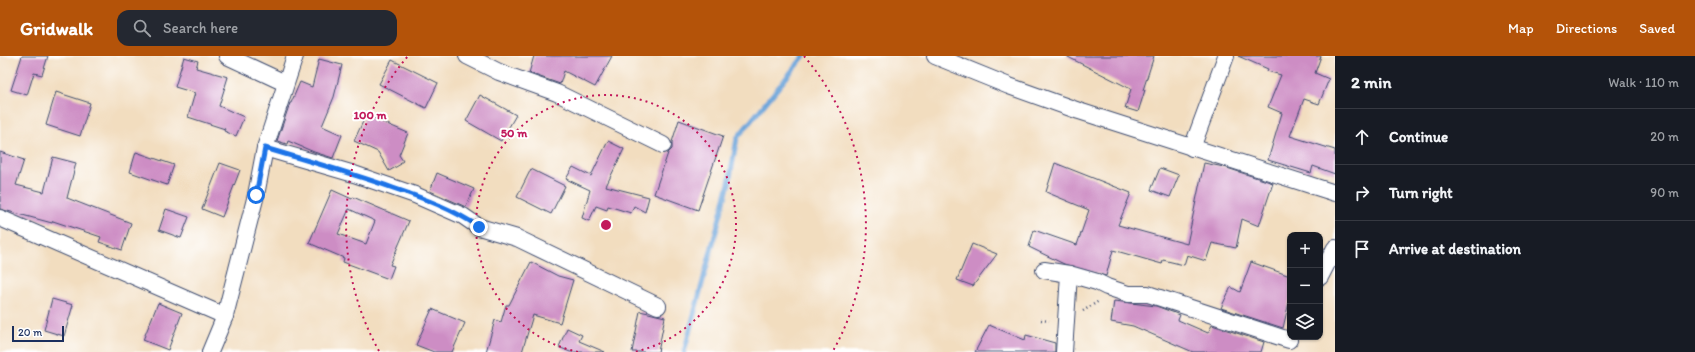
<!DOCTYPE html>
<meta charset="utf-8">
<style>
:root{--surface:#171b24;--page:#242831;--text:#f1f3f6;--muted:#9ea1a6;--line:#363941;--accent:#b45309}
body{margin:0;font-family:Itim,sans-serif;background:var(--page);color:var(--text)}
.controls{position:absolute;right:12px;bottom:12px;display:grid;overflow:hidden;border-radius:8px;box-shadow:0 1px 3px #0004}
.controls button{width:36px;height:36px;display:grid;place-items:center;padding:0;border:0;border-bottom:1px solid var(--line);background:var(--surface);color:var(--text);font:20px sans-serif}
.scale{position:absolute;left:12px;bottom:10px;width:52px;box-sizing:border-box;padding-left:4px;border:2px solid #1b2f5e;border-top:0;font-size:11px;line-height:14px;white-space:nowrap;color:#1b2f5e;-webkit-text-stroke:3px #fff;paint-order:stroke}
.stop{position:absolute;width:12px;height:12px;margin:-9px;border:3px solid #1a73e8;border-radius:50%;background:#fff}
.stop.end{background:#1a73e8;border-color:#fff;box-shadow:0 1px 4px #0008}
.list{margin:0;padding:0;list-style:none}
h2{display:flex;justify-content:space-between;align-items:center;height:52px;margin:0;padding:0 16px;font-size:17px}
h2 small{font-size:13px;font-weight:400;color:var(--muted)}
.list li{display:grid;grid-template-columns:26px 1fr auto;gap:12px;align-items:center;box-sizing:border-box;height:56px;padding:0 16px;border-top:1px solid var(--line)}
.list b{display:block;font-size:15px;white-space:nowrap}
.list em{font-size:13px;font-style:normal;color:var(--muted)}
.icon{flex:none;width:22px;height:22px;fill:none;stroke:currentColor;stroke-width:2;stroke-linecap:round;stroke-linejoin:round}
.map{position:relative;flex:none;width:1335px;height:296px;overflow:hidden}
header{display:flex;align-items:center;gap:24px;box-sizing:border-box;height:56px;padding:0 20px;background:var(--accent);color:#fff}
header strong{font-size:19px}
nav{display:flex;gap:22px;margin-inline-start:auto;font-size:14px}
.search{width:280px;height:36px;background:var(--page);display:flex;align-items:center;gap:10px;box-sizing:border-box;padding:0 14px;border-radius:12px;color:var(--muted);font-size:15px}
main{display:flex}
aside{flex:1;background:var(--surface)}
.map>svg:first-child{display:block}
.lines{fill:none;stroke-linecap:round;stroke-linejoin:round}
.stream{stroke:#69a3d9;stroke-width:5}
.building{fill:#cd8dc4;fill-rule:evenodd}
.minor-casing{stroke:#3b496d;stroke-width:18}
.path{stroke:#3b496d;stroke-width:2.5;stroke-dasharray:1 3;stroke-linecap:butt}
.minor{stroke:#fff;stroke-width:16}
.route{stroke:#1a73e8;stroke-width:5}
.ring{fill:none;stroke:#c2185b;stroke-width:2;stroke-dasharray:2 4}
.centre{fill:#c2185b;stroke:#fff;stroke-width:2}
.ring-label{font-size:12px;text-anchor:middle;font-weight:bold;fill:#c2185b;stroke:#fff;stroke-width:4;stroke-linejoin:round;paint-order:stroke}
</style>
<header>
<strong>Gridwalk</strong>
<div class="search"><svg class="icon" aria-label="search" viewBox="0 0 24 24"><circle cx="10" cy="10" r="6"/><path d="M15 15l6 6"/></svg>Search here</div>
<nav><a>Map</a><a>Directions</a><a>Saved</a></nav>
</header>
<main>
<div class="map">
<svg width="1335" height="296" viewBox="0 0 1335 296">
<rect width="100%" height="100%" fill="#fff"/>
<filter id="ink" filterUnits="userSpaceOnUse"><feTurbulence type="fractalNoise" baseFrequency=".025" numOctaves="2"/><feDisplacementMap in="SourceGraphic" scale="8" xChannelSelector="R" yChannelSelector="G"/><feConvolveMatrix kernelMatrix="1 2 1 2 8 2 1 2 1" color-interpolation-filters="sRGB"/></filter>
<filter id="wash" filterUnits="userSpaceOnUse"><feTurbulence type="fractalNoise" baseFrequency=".012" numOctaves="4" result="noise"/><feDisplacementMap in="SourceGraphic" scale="16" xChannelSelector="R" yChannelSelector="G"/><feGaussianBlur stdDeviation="0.9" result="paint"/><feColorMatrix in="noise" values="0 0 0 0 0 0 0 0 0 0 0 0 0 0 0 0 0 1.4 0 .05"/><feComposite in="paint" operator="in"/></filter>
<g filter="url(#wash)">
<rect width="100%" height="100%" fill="#f2ddbf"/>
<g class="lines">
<path class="stream" d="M684,296L729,127L737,82L804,0"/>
</g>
<g id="blocks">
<g class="building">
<path d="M22,0H48L42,19L34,17L27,39L11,34Z"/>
<path d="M534,0H612L595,31L564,15L560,28L529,17Z"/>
<path d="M1066,0H1154L1143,34H1145L1138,56L1125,52L1131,33Z"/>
<path d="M1238,0H1321L1315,17L1329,23L1319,48L1304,43L1290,80L1335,94V118L1313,110L1311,117L1268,104L1282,57L1268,51L1281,19L1267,15L1268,13Z"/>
<path d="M184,1L198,5L196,12L228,21L219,50L244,61L236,80L224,75L225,73L188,61L195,37L175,31Z"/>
<path d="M319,3L342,9L334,41L322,70L342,79L333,102L314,96L288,85L287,88L277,85L290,47H291L300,26L312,31Z"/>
<path d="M392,4L438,27L426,52L379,28Z"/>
<path d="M56,36L90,47L80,80L46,69Z"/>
<path d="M480,39L516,59L501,85L466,65Z"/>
<path d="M366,59L408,77L399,99L403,105L400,107L401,108L389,115L378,96L354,85Z"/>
<path d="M679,64L723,80L698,154L654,138L668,97L672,93V86Z"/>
<path d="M608,85L624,93L606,130L649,141L645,156L634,150L631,157L608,150L607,154L596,150L589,165L582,162L590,134L566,123L573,111L591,120Z"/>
<path d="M0,96L24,104L16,129L44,136L53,101L76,107L67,142L131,167L122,194L99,186L101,181L53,165L52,167L0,153Z"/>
<path d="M136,96L174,109L167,129L130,116Z"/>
<path d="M220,107L240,114L222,161L202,153Z"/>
<path d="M1055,107L1131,137L1118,169L1187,188L1204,107L1224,111L1273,127L1259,170L1242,163L1236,192L1212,187L1206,205L1187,199L1184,209L1163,204L1162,208L1113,194L1106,220L1064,208L1029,191L1034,174L1077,189L1089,154L1046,136Z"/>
<path d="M1160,112L1179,119L1170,141L1151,134Z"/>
<path d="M531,113L565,130L551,158L517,141Z"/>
<path d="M437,117L474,133L466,151L430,135Z"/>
<path d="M332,134L352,143L353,141L409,165L390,209L394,210L389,223L343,206L344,202L309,187ZM349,153L375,165L366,188L338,178Z"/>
<path d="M166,153L189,161L181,182L159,174Z"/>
<path d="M972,188L997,198L973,230L957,224Z"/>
<path d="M531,206L558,220L573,224L560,267L533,259L522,296H486L495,264L501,266L506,249H509Z"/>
<path d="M1251,206L1290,220V242L1283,272L1221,252L1231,231L1240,236Z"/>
<path d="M52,243L73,249L64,280L44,274Z"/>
<path d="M1114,245L1156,250L1180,259L1178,264L1208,277L1212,269L1264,286L1261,296H1193L1133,270L1111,266Z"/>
<path d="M158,247L182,257L168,294L143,284Z"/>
<path d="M432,253L465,267L452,296H434L416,289Z"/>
<path d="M640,255L665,261L658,296H632Z"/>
<path d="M989,269L1025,284L1026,279L1055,287V296H975Z"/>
<path d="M567,272L582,279L579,285L605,296H570L559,291Z"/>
</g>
</g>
</g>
<g filter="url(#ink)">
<use href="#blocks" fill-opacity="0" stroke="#3b496d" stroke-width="1"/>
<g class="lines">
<g class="minor-casing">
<g id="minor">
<path d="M227,0L285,27"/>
<path d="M467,0L499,16L557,37L663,89"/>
<path d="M935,0L1009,30L1079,55L1335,137"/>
<path d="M265,92L354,118L415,139L463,160L479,171L517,182L658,250"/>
<path d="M1192,92L1226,0"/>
<path d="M0,162L225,260"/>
<path d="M1044,214L1069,218L1064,296"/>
<path d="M1069,218L1097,226L1107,231L1128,238H1148L1289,284"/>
<path d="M1320,221L1335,192"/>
<path d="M210,296L225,260L256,139L265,92L295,0"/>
</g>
</g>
<g class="path">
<path d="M1083,255L1099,245"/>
<path d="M1041,264L1049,265"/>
</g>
<use href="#minor" class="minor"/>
</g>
</g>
<g class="lines" filter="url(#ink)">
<path class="route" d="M256,139L265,92C308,105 351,117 393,132C423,142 453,153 479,171"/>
</g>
<g class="ring">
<path d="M578 296A130 130 0 1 1 634 296"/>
<path d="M379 295A260 260 0 0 1 408 0M804 0A260 260 0 0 1 833 295"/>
</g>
<circle cx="606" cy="169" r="6" class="centre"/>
<g class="ring-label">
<text x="370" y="63">100 m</text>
<text x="514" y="81">50 m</text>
</g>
</svg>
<div class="controls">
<button>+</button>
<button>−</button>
<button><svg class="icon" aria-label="layers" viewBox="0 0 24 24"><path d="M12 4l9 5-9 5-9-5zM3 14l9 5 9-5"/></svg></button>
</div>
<div class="scale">20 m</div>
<div class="stop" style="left:256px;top:139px"></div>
<div class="stop end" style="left:479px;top:171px"></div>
</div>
<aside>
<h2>2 min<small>Walk · 110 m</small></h2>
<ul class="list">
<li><svg class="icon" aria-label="ahead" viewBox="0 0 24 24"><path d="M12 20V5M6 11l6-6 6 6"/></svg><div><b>Continue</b></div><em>20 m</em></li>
<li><svg class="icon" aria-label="right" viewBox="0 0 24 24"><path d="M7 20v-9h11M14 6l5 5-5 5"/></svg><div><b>Turn right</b></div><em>90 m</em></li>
<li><svg class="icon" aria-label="arrive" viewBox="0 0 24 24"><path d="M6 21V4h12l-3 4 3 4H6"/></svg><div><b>Arrive at destination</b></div></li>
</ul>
</aside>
</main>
